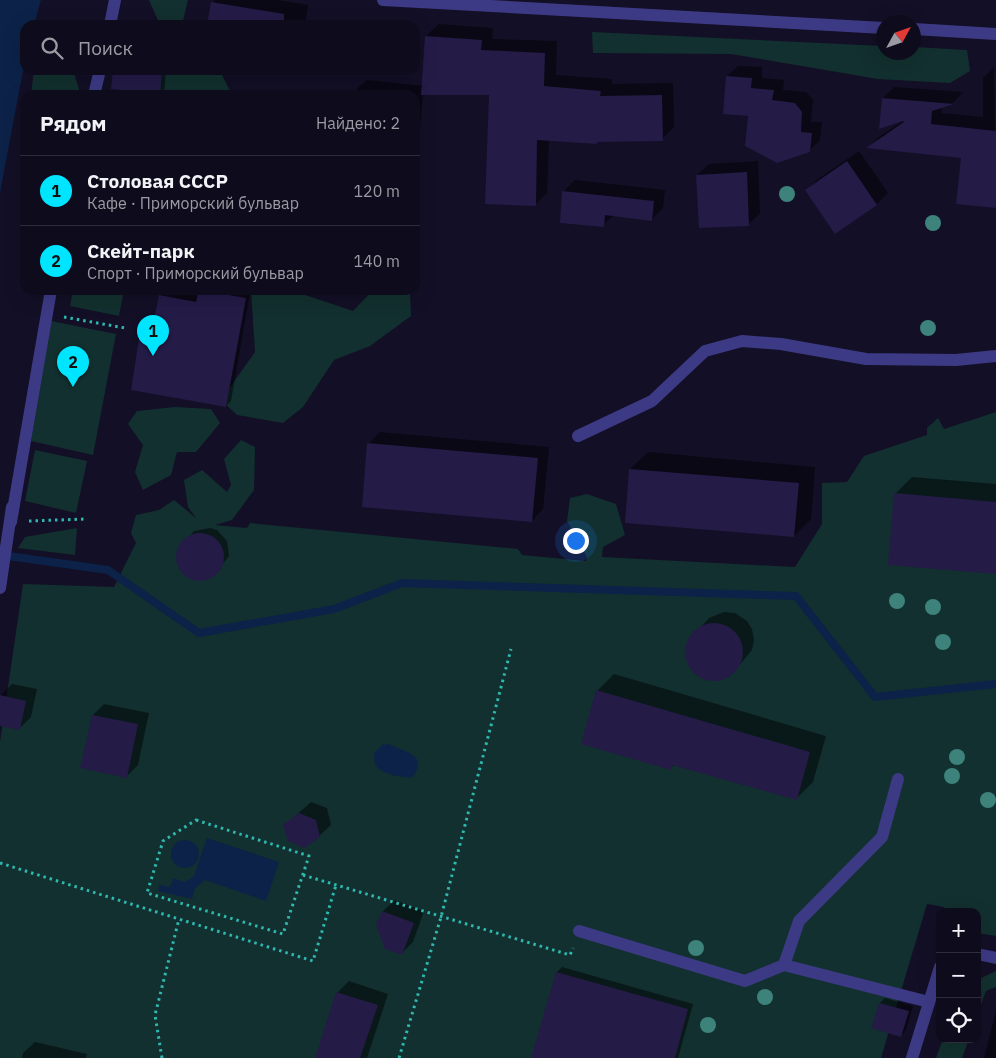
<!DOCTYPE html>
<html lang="ru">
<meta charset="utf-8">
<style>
:root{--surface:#0e0b1c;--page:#171425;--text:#f1f3f6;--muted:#9b9ba3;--line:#2e2b3b;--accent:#00e5ff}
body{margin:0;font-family:"IBM Plex Sans",sans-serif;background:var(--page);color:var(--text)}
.controls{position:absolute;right:15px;bottom:15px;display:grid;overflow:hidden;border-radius:10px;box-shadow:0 5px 20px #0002}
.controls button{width:45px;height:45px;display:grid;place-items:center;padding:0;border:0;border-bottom:1px solid var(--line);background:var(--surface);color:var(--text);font:25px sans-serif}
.compass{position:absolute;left:876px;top:15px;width:45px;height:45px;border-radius:50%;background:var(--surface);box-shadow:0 5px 20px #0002;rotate:50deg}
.you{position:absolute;left:575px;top:540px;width:18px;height:18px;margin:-12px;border:4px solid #fff;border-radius:50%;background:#1a73e8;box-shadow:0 0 0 8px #1a73e833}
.badge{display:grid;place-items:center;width:32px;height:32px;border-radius:50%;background:var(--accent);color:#111;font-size:16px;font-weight:700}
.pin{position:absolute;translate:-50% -41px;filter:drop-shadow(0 1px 2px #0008)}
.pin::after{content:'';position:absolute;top:26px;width:18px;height:15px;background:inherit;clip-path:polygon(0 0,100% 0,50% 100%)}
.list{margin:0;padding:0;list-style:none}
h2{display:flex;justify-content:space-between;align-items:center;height:65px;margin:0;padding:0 20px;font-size:21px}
h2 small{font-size:16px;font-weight:400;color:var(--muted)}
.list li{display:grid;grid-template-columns:32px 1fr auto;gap:15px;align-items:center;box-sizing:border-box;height:70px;padding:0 20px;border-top:1px solid var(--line)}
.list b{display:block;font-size:19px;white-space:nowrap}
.list p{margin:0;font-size:16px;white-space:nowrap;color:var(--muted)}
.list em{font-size:16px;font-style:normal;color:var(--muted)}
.icon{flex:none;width:28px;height:28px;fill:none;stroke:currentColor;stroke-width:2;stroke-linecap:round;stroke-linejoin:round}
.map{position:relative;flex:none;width:996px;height:1058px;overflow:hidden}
.search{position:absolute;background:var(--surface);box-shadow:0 5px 20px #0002;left:20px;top:20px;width:400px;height:55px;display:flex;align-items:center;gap:12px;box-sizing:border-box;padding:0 18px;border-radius:15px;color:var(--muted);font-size:19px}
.panel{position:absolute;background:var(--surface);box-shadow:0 5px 20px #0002;left:20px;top:90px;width:400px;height:205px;border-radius:15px}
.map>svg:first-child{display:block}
.green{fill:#12302f}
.water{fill:#0c2248}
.shadow{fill:#0007}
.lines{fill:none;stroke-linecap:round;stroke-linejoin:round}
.stream{stroke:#0c2248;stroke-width:8}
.building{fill:#241b47}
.path{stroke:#2fb8b0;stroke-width:3;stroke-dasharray:2.5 4;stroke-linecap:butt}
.service{stroke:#3d3a85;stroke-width:12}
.pedestrian{stroke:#3d3a85;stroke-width:12}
.minor{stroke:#3d3a85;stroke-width:12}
.tree{fill:#3d827b}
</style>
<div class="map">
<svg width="996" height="1058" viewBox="0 0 996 1058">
<rect width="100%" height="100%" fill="#130f26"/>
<g class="green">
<path d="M149,0H188L182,25H160Z"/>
<path d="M592,32L883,46L884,52H914V47L967,50L970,71L950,83L878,79L731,54L593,53Z"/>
<path d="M34,70H73L81,95H31Z"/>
<path d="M142,70L221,73L232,95H140Z"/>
<path d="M73,290H124L119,316L70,306Z"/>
<path d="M251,290L296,292L353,311L373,290H406L410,291L411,316L370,346L334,360L303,407L283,423L237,415L221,400L255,352Z"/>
<path d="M51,321L116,334L93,455L31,441Z"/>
<path d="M175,407L211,409L220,423L196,452H177L171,475L143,490L135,472L143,445L128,424L137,411Z"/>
<path d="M996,412V936L977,933V912H945L944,907L927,904L881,1058H0V742L23,584L114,587L136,543L131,533L136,515L159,510L174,500L196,518L188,507L184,480L202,470L227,492L231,485L224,459L241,440L255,447L254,490L232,520L215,525L247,528L250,523L518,549L522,555L586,561L587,557L567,521L570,498L587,494L616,504L625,535L603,547L602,557L795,567L822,524V483L847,482L864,456L927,435V428L938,418L944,429Z"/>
<path d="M35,450L87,461L76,513L25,501Z"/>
<path d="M77,528L75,555L18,548L25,537Z"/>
<path d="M996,971V987L986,991L977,1016V980Z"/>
<path d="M943,1039H969L962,1058H936Z"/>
</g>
<g class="water">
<path d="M0,0H41L34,25H25V60L0,193Z"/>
<path d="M388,744L410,753L417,759L418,768L413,777C403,778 386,775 378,768C374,764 374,758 374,753L382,745Z"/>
<path d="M207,838L279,862L266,901L205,880L195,888L192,899L158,891L159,885L170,887L173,878L185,882L194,876Z"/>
<circle cx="185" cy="854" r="14"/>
</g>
<g class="shadow">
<path d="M215,0H278L308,5L305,25H209Z"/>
<path d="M439,24L493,28L492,39L557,41L556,75L612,79V84L673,83L674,127L662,139L599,140L596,143L549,140L547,193L535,205L491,77L424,72L426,36Z"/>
<path d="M738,66L762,67V78L784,80L783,90L806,92L813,100L811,122H822L820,140L809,151L750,115L727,76Z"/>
<path d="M994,67L996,207L962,157L869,147L879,137L904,120L883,98L894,87L963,92L953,103L942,106V113L983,117V78Z"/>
<path d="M115,70H166L164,95H140Z"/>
<path d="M367,80L424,86L415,175V95H355V91Z"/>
<path d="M859,151L888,193L877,204L836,232L807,190L818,179Z"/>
<path d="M758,161L760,213L749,224L697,175L709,164Z"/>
<path d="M575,180L665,190L663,208L651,220L614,215L603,225L564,191Z"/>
<path d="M166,290L199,296L200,290H235L250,293L231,401L226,406L141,333L147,327L154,328L160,296Z"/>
<path d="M380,432L549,447L543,509L532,521L368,444Z"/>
<path d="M648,452L815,467L811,519L794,536L630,469Z"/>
<path d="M912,477L996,484V572L895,494Z"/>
<path d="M210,528L217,530L227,541L229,556L215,574L209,578L195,579L183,572L179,565L178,550L194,531Z"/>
<path d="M724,612L735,613L747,621L752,629L754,640L752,650L732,674L721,679L708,680L695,673L687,657L688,642L709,618Z"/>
<path d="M614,674L826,736L813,782L796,799L675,764L670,768L597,691Z"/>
<path d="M12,684L37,689L31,717L20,728L0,724L1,695Z"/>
<path d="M104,704L149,713L138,765L126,777L93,715Z"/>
<path d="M311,802L327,808L331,825L319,836L285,825Z"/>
<path d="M395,900L424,911L413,942L402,953L377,925L383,911Z"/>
<path d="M562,967L693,1004L678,1058H533L557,972Z"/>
<path d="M349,981L388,994L367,1058H316L337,993Z"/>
<path d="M885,998L913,1006L906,1030L901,1036L880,1003Z"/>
<path d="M996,1011V1058H984Z"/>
<path d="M35,1042L87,1054L86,1058H22L23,1053Z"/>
</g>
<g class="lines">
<path class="stream" d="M1,555L108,570L199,633L334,609L402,583L796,596L875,697L996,684"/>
</g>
<g class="building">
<path d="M211,2L284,14V25H207Z"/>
<path d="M425,36L482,40L481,50L545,53L544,86L601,91L600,96L662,95L663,141L597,142V144L537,140L536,206L485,204L489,95H421Z"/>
<path d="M113,70H162L160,95H131V91L111,89Z"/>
<path d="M726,76L752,78L751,88L774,90L772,100L795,103L802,112L801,132L812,133L810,152L777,163L745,146L748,116L723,114Z"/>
<path d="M882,98L954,104L932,111L931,124L996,131V208L956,204L961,158L866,148L904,122L903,121L879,129Z"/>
<path d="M847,161L877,205L835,234L805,190Z"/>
<path d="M747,172L749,226L699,228L696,175Z"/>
<path d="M562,191L654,201L652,221L605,215L604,227L560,223Z"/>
<path d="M199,290L246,298L226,407L131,390L140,332L151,334L159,295L196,302Z"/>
<path d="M367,443L538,458L532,522L362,507Z"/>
<path d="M629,469L799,483L794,537L625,523Z"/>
<path d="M894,493L996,502V574L888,565Z"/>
<circle cx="200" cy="557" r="24"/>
<circle cx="714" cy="652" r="29"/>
<path d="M596,690L810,752L797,800L672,765L671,770L581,744Z"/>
<path d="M0,695L26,701L20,730L0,726Z"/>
<path d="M92,715L138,724L127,778L80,768Z"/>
<path d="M299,813L316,820L320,837L304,848L288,841L283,825Z"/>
<path d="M382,911L414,923L402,955L385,949L376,925Z"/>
<path d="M556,972L688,1009L675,1058H531Z"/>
<path d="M336,992L378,1005L360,1058H315Z"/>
<path d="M879,1003L909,1011L901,1037L871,1028Z"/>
</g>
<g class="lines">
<g class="path">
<path d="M64,317L125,328"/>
<path d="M29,521L87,519"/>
<path d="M196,820L309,856L283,934L147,893L163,841Z"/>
<path d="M0,863L313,961L336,885"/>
<path d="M303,875L570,955L573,948"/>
<path d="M162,1058L155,1015L179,919"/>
<path d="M399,1058L441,917L511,649"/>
</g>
<g class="service">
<path d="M578,436L652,401L705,351L742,341L781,344L866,359L956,360L996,356"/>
<path d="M579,931L745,981L784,965L929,1002"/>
<path d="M784,965L799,921L882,837L898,779"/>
</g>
<g class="pedestrian">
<path d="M110,25L115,0"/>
<path d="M94,95L100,70"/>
<path d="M0,588L12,507L11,522L51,290"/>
</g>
<g class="minor">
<path d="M383,0L884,28"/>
<path d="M914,29L996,34"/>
<path d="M977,954L996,958"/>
<path d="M912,1058L940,967"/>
</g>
</g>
<g class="tree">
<circle cx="787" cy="194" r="8"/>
<circle cx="933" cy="223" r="8"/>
<circle cx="928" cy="328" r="8"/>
<circle cx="897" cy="601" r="8"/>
<circle cx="933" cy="607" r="8"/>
<circle cx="943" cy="642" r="8"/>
<circle cx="957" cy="757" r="8"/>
<circle cx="952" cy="776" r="8"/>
<circle cx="988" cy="800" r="8"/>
<circle cx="696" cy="948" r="8"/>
<circle cx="765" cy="997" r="8"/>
<circle cx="708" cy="1025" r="8"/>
</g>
</svg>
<div class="controls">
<button>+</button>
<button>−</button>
<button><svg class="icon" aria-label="locate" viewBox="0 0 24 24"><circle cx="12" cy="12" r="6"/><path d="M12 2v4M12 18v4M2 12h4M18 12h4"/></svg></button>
</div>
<svg class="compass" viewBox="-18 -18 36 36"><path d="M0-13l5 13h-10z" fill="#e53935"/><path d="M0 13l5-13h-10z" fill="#9b9ba3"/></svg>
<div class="you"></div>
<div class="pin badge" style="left:153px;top:356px">1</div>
<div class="pin badge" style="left:73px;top:387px">2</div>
<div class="search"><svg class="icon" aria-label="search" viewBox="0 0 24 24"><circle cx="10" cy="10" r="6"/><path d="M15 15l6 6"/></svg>Поиск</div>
<section class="panel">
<h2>Рядом<small>Найдено: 2</small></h2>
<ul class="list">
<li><span class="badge">1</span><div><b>Столовая СССР</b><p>Кафе · Приморский бульвар</p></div><em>120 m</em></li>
<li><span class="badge">2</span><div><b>Скейт-парк</b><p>Спорт · Приморский бульвар</p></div><em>140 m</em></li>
</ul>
</section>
</div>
